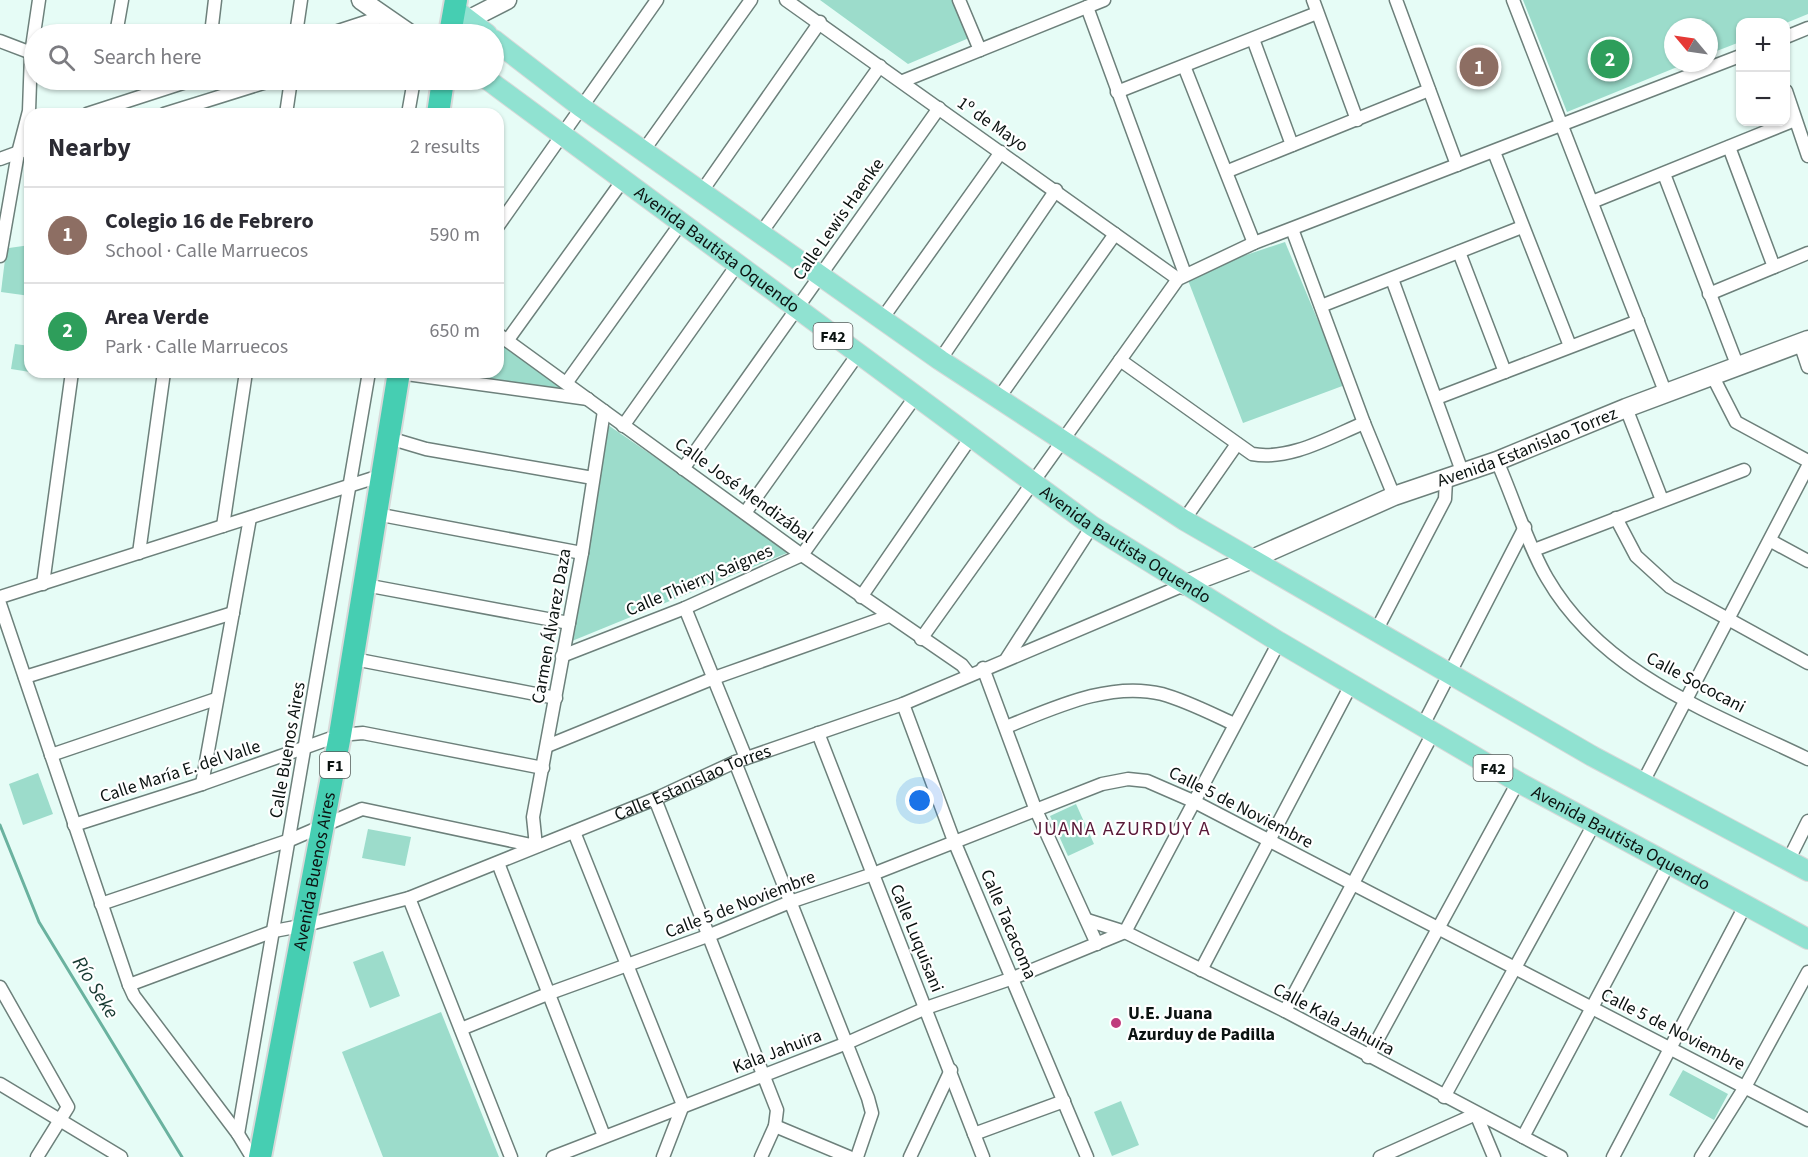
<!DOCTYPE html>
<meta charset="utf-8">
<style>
:root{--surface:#fff;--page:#f7f7f7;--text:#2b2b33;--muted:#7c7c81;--line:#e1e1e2;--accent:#d93025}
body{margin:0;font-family:"Source Sans 3",sans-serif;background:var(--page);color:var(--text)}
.controls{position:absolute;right:18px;top:18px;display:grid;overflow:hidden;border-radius:12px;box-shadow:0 2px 4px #0004}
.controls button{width:54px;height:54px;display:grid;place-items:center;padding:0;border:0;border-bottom:2px solid var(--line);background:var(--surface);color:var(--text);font:30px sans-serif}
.compass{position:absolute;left:1664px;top:18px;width:54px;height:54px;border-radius:50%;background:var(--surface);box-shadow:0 2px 4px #0004;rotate:299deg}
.you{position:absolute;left:920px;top:801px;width:21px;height:21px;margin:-15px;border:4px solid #fff;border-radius:50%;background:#1a73e8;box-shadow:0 0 0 9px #1a73e833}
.badge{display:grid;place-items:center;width:39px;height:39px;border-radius:50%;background:var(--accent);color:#fff;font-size:20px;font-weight:700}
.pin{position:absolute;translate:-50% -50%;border:3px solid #fff;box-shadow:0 2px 6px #0006}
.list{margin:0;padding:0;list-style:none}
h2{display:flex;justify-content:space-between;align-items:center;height:78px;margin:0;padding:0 24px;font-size:26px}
h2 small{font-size:20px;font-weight:400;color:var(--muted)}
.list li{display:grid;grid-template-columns:39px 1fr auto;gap:18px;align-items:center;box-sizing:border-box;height:96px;padding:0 24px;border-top:2px solid var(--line)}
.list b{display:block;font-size:22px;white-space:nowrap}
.list p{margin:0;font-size:20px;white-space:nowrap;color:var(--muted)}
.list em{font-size:20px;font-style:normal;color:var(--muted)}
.icon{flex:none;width:33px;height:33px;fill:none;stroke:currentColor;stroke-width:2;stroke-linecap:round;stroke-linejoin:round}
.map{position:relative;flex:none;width:1808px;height:1157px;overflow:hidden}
.search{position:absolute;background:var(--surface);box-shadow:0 2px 4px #0004;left:24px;top:24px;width:480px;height:66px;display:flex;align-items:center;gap:15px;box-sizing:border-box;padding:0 21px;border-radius:33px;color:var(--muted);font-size:22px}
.panel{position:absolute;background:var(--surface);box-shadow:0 2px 4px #0004;left:24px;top:108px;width:480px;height:270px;border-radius:18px}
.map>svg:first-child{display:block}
.green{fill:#9cdccb}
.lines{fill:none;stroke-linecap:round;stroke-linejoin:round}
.stream{stroke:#6ab29f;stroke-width:3}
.street-casing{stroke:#6d807b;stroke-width:15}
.secondary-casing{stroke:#6d807b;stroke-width:21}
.primary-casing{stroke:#d8d9d9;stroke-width:22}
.highway-casing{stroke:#d8d9d9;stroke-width:26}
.street{stroke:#fff;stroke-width:12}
.secondary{stroke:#fff;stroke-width:18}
.primary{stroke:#90e2d1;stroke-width:20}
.highway{stroke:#46ceb2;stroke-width:22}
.poi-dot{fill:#c03b7d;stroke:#fff;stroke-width:2}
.labels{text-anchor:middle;stroke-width:4.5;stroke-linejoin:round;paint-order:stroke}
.shield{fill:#fff;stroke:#545a58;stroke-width:1.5}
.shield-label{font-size:16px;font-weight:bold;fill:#0b1311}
.street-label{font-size:18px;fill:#0b1311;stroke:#fff}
.poi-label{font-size:18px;font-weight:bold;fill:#0b1311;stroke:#fff;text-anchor:start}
.neighbourhood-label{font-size:20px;letter-spacing:1.5px;fill:#591938;stroke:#fff}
.water-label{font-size:20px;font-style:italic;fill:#163931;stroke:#fff}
</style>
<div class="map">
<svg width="1808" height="1157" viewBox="0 0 1808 1157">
<rect width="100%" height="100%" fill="#e6fcf6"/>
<g class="green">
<path d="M820,0H954L969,38L908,64Z"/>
<path d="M1523,0H1808V14L1786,23L1740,22V42L1709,54V27H1673V63H1687L1567,112Z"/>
<path d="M1285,242L1345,385L1243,423L1186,275Z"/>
<path d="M30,245V296L1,292L6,251L9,248Z"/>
<path d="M498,340L563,389L472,377L473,372H498Z"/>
<path d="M15,344L30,346V372L11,369Z"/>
<path d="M608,425L792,551L572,641Z"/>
<path d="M38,773L53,814L23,825L9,784Z"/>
<path d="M1076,804L1094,844L1068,856L1050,816Z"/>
<path d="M368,829L411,837L405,866L362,858Z"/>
<path d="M383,951L400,996L370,1008L353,962Z"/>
<path d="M441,1012L499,1157H383L342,1052Z"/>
<path d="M1683,1070L1728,1094L1714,1120L1669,1095Z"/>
<path d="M1121,1101L1139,1145L1112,1156L1094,1112Z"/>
</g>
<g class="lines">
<path class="stream" d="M0,825L39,922L182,1157"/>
<g class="street-casing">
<g id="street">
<path d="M786,0L1178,279"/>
<path d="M959,0L980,50"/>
<path d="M1313,0L1357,120"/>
<path d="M1396,0L1457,165"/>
<path d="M1513,0L1666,394"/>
<path d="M1087,7L1185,274"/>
<path d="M116,34L122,0"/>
<path d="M211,34L215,0"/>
<path d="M296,34L301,0"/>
<path d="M329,34L384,16"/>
<path d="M1786,37L1808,28"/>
<path d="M1253,39L1292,145"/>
<path d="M0,41L34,54"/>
<path d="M1184,66L1254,243"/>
<path d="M903,81L1104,0"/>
<path d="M1786,91L1808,156"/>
<path d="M1117,92L1317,13"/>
<path d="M87,114L192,80"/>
<path d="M164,114L273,80"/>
<path d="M286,114L291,80"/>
<path d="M408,114L414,80"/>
<path d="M1729,147L1774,267"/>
<path d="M644,150L751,0"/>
<path d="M1494,152L1570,346"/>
<path d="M0,159L30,148"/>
<path d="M1228,171L1429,90"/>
<path d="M1664,174L1738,367"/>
<path d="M702,191L820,22"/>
<path d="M1592,202L1795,120"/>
<path d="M498,226L657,0"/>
<path d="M1292,229L1364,423L1394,496"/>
<path d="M761,233L880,66"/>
<path d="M1459,252L1505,372"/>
<path d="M0,256L18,153L29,111L31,54L39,0"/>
<path d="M1392,279L1463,474"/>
<path d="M1709,294L1808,253"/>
<path d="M1321,306L1522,227"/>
<path d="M882,319L1001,152"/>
<path d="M498,334L802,555L962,665L969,674"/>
<path d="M507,341L623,180"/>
<path d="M1800,343L1808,367"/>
<path d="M940,360L1056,190"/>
<path d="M1120,360L1252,454C1290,461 1330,437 1364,423"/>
<path d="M399,373L588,399"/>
<path d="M1713,377L1736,422L1808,461"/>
<path d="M567,382L681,223"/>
<path d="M1437,398L1638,321"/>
<path d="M998,399L1115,234"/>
<path d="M1626,408L1662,500"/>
<path d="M623,426L737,265"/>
<path d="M389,438L426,449L593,478"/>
<path d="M1497,461C1513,497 1528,546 1547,578C1603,675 1713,713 1808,759"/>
<path d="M683,469L939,108"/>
<path d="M745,513L858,354"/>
<path d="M376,514L582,553"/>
<path d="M1616,518L1636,556L1670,587L1808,663"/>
<path d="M1184,520L1237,444"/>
<path d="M223,526L246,372"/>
<path d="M1771,541L1808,561"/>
<path d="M1534,550L1744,470"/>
<path d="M139,553L164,372"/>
<path d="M43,584L72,372"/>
<path d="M365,585L569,623"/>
<path d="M0,597L383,475"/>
<path d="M861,597L971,437"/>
<path d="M0,604L129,985L134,996L238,1134L252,1157"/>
<path d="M685,608L746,758"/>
<path d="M1376,631L1445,499L1446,480"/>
<path d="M921,639L1178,279L1254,243L1740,56"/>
<path d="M562,656L685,608L802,555L915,397"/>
<path d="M1007,658L1092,526"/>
<path d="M354,659L556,698"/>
<path d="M983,668L1035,808L1097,944"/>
<path d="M25,677L233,613"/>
<path d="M903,704L954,841L1087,1157"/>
<path d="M1006,727C1054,708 1109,681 1162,694C1187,701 1210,713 1234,724"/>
<path d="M1422,727L1525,527"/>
<path d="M818,733L983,1157"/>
<path d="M547,746L714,678L889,616"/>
<path d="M51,755L216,699"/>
<path d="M735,762L868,1098L872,1113L857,1157"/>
<path d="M202,784L250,518"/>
<path d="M1642,784L1808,466"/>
<path d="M655,799L777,1110L775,1126L761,1157"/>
<path d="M74,825L202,784L340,735L363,733L543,768"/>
<path d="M574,832L683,1105L663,1157"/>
<path d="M1788,861L1808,821"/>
<path d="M498,863L604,1136"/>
<path d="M409,898L511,1157"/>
<path d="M101,904L290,840L362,809L536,846L533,817L582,553L604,411"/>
<path d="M1087,920L1125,932L1285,1011L1561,1157"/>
<path d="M1201,970L1351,685"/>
<path id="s1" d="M129,985L274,931L306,925L409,898L655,799L735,762L903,704L1184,585"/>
<path d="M0,987L68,1107L37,1157"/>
<path d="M1285,1011L1433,733"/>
<path d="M461,1029L550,993L710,935L790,902L873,874L1102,784L1128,779L1147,781L1193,801L1808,1120"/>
<path d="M1368,1057L1518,782"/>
<path d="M0,1084L121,1157"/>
<path d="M1444,1097L1594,824"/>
<path d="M775,1126L849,1157"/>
<path d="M238,1134L369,372"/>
<path d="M974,1134L1064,1101"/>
<path d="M1523,1137L1668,865"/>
<path d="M553,1157L847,1043L926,1008L1013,978L1125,932L1279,642"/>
<path d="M910,1157L951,1070"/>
<path d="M1380,1157L1476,1114L1494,1157"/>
<path d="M1613,1157L1746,904"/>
<path d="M1701,1157L1745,1087L1808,972"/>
</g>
</g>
<g class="secondary-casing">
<g id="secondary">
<path d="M361,0L410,34"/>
<path d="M458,25L507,0"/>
<path id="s2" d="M1184,585L1250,560L1394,496L1497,461L1626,408L1808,340"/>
</g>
</g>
<g class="primary-casing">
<g id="primary">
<path d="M454,9L487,34"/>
<path d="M494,40L581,107L940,360L1184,520L1592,756L1808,871"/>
<path id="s3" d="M488,80L1092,526L1279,642L1518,782L1808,939"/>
</g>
</g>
<g class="highway-casing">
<g id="highway">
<path d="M450,34L456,0"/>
<path d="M438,114L443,80"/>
<path id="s4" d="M260,1157L340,735L399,372"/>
</g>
</g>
<use href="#street" class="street"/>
<use href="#secondary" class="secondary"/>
<use href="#primary" class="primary"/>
<use href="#highway" class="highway"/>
</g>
<circle class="poi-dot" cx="1116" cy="1023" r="6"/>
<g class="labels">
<g class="shield">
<rect x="813.5" y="323" width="39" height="26" rx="4.5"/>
<rect x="320" y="752" width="30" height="26" rx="4.5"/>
<rect x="1473.5" y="755" width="39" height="26" rx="4.5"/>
</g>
<g class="shield-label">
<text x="833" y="342">F42</text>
<text x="335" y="771">F1</text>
<text x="1493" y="774">F42</text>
</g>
<g class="street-label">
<text transform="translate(993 124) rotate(35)" y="6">1º de Mayo</text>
<text transform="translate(838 219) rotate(-55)" y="6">Calle Lewis Haenke</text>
<text dy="6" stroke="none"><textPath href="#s3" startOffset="285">Avenida Bautista Oquendo</textPath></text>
<text dy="6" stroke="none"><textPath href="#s2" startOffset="370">Avenida Estanislao Torrez</textPath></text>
<text transform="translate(744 490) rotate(36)" y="6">Calle José Mendizábal</text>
<text dy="6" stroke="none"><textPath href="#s3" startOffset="789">Avenida Bautista Oquendo</textPath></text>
<text transform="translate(699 580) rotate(-23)" y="6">Calle Thierry Saignes</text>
<text transform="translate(551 626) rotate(-80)" y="6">Carmen Álvarez Daza</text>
<text transform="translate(1696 682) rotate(28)" y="6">Calle Sococani</text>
<text transform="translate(287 750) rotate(-80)" y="6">Calle Buenos Aires</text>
<text transform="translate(180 771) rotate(-18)" y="6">Calle María E. del Valle</text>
<text dy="6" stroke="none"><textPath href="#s1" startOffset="600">Calle Estanislao Torres</textPath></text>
<text transform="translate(1241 807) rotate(27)" y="6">Calle 5 de Noviembre</text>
<text dy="6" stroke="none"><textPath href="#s3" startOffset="1365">Avenida Bautista Oquendo</textPath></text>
<text dy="6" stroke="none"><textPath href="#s4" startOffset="291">Avenida Buenos Aires</textPath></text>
<text transform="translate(740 904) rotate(-21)" y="6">Calle 5 de Noviembre</text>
<text transform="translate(1009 924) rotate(67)" y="6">Calle Tacacoma</text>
<text transform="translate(917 938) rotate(68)" y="6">Calle Luquisani</text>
<text transform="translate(1334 1019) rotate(28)" y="6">Calle Kala Jahuira</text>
<text transform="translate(1673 1029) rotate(27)" y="6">Calle 5 de Noviembre</text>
<text transform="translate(777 1051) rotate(-21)" y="6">Kala Jahuira</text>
</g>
<g class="poi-label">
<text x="1128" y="1019">U.E. Juana<tspan x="1128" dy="21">Azurduy de Padilla</tspan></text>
</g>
<g class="neighbourhood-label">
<text x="1122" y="835">JUANA AZURDUY A</text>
</g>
<g class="water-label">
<text transform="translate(96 987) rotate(58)" y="7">Río Seke</text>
</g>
</g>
</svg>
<div class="controls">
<button>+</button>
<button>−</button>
</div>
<svg class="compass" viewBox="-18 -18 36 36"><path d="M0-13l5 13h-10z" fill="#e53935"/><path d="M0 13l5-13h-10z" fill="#7c7c81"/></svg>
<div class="you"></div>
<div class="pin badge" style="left:1479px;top:67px;background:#8d6e63">1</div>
<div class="pin badge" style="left:1610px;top:59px;background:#2e9e5b">2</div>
<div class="search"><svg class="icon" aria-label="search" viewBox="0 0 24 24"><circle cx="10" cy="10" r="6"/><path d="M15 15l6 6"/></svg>Search here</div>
<section class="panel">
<h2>Nearby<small>2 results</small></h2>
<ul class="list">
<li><span class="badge" style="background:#8d6e63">1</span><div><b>Colegio 16 de Febrero</b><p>School · Calle Marruecos</p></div><em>590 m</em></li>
<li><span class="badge" style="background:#2e9e5b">2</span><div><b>Area Verde</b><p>Park · Calle Marruecos</p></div><em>650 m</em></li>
</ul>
</section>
</div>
